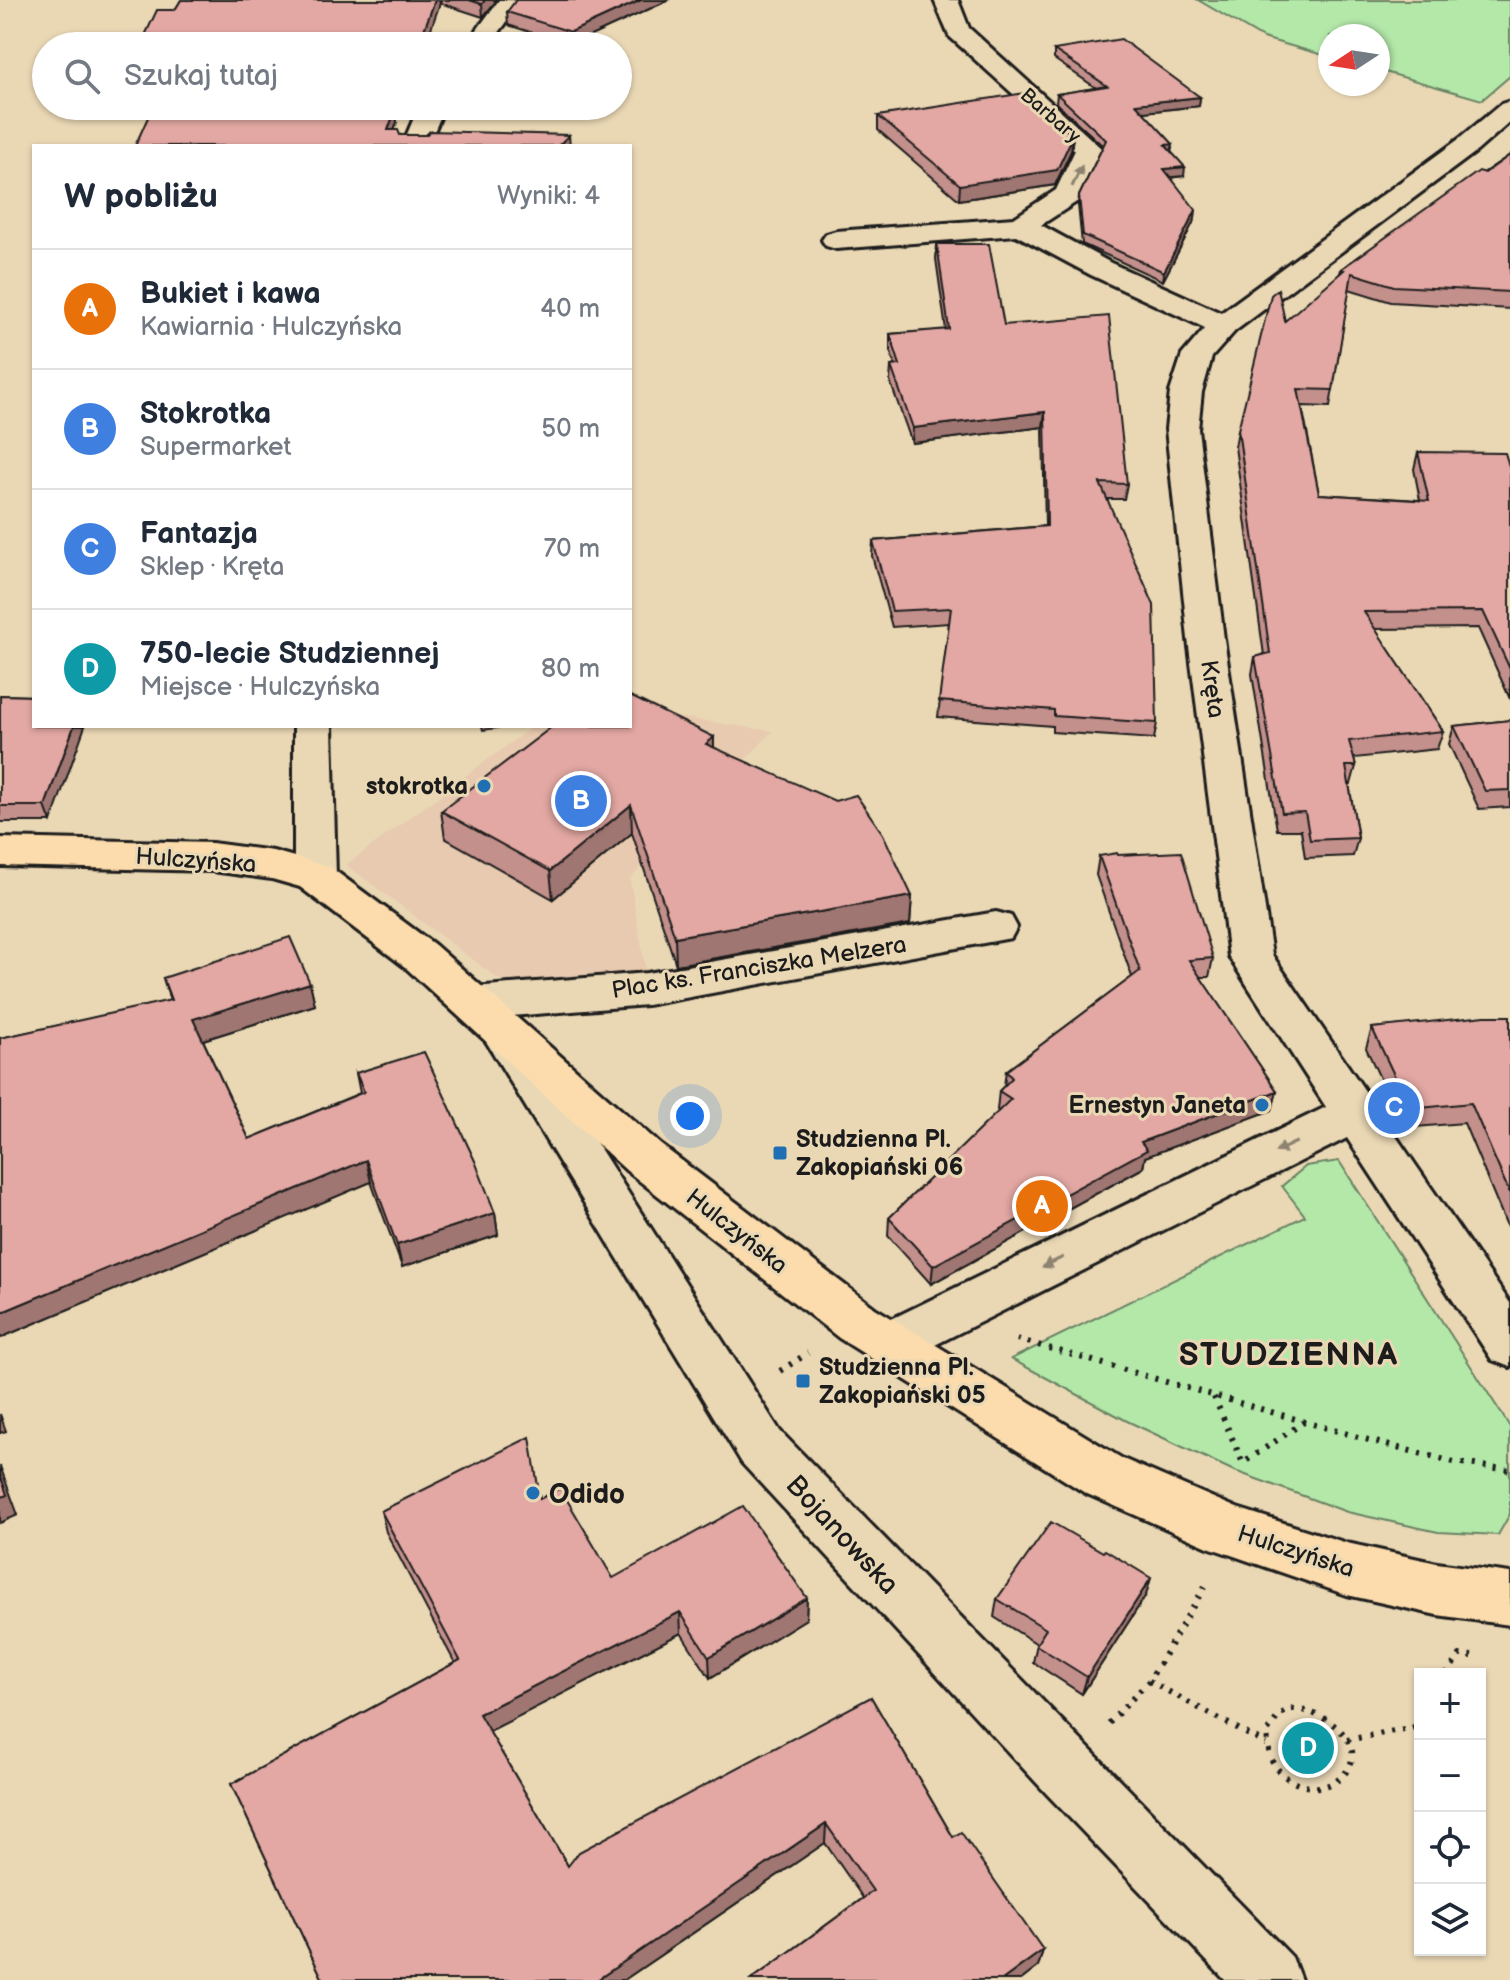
<!DOCTYPE html>
<html lang="pl">
<meta charset="utf-8">
<style>
:root{--surface:#fff;--page:#f6f6f7;--text:#1f2937;--muted:#747a83;--line:#e0e1e3;--accent:#0b8043}
body{margin:0;font-family:"Balsamiq Sans",sans-serif;background:var(--page);color:var(--text)}
.controls{position:absolute;right:24px;bottom:24px;display:grid;overflow:hidden;border-radius:0px;box-shadow:0 2px 6px #0004}
.controls button{width:72px;height:72px;display:grid;place-items:center;padding:0;border:0;border-bottom:2px solid var(--line);background:var(--surface);color:var(--text);font:40px sans-serif}
.compass{position:absolute;left:1318px;top:24px;width:72px;height:72px;border-radius:50%;background:var(--surface);box-shadow:0 2px 6px #0004;rotate:258deg}
.you{position:absolute;left:690px;top:1116px;width:28px;height:28px;margin:-20px;border:6px solid #fff;border-radius:50%;background:#1a73e8;box-shadow:0 0 0 12px #1a73e833}
.badge{display:grid;place-items:center;width:52px;height:52px;border-radius:50%;background:var(--accent);color:#fff;font-size:26px;font-weight:700}
.pin{position:absolute;translate:-50% -50%;border:4px solid #fff;box-shadow:0 2px 8px #0006}
.list{margin:0;padding:0;list-style:none}
h2{display:flex;justify-content:space-between;align-items:center;height:104px;margin:0;padding:0 32px;font-size:34px}
h2 small{font-size:26px;font-weight:400;color:var(--muted)}
.list li{display:grid;grid-template-columns:52px 1fr auto;gap:24px;align-items:center;box-sizing:border-box;height:120px;padding:0 32px;border-top:2px solid var(--line)}
.list b{display:block;font-size:30px;white-space:nowrap}
.list p{margin:0;font-size:26px;white-space:nowrap;color:var(--muted)}
.list em{font-size:26px;font-style:normal;color:var(--muted)}
.icon{flex:none;width:44px;height:44px;fill:none;stroke:currentColor;stroke-width:2;stroke-linecap:round;stroke-linejoin:round}
.map{position:relative;flex:none;width:1510px;height:1980px;overflow:hidden}
.search{position:absolute;background:var(--surface);box-shadow:0 2px 6px #0004;left:32px;top:32px;width:600px;height:88px;display:flex;align-items:center;gap:20px;box-sizing:border-box;padding:0 28px;border-radius:44px;color:var(--muted);font-size:30px}
.panel{position:absolute;background:var(--surface);box-shadow:0 2px 6px #0004;left:32px;top:144px;width:600px;height:584px;border-radius:0px}
.map>svg:first-child{display:block}
.built{fill:#e8cab0}
.green{fill:#b4e8a9;stroke:#688262;stroke-width:2}
.lines{fill:none;stroke-linecap:round;stroke-linejoin:round}
.minor-casing{stroke:#1c1c1c;stroke-width:6}
.primary-casing{stroke:#1c1c1c;stroke-width:6}
.path{stroke:#1c1c1c;stroke-width:6;stroke-dasharray:3 8;stroke-linecap:butt}
.minor{fill:#ead8b5;fill-rule:evenodd}
.primary{fill:#fcdcac;fill-rule:evenodd}
.wall{fill:#c3908c;stroke:#1c1c1c;stroke-width:2}
.shaded-wall{fill:#9f7672;stroke:#1c1c1c;stroke-width:2}
.building{fill:#e3a8a3;stroke:#1c1c1c;stroke-width:2}
.oneway{fill:#8d8370}
.poi-dot{fill:#1f6fb2;stroke:#ead8b5;stroke-width:3}
.labels{text-anchor:middle;stroke-width:6;stroke-linejoin:round;paint-order:stroke}
.far-street-label{font-size:20px;fill:#1c1c1c;stroke:#ead8b5}
.street-label{font-size:24px;fill:#1c1c1c;stroke:#ead8b5}
.poi-label{font-size:24px;font-weight:bold;fill:#1c1c1c;stroke:#ead8b5;text-anchor:end}
.near-poi-label{font-size:28px;font-weight:bold;fill:#1c1c1c;stroke:#ead8b5;text-anchor:start}
.near-street-label{font-size:28px;fill:#1c1c1c;stroke:#ead8b5}
.district-label{font-size:32px;font-weight:bold;letter-spacing:2px;fill:#1c1c1c;stroke:#ead8b5}
</style>
<div class="map">
<svg width="1510" height="1980" viewBox="0 0 1510 1980">
<rect width="100%" height="100%" fill="#ead8b5"/>
<filter id="ink" filterUnits="userSpaceOnUse"><feTurbulence type="fractalNoise" baseFrequency=".0125" numOctaves="2"/><feDisplacementMap in="SourceGraphic" scale="16" xChannelSelector="R" yChannelSelector="G"/><feConvolveMatrix kernelMatrix="1 2 1 2 8 2 1 2 1" color-interpolation-filters="sRGB"/></filter>
<g filter="url(#ink)">
<path class="built" d="M630,710L773,731L630,879L647,977L516,992L346,865L533,726H630Z"/>
<g class="green">
<path d="M1198,0H1510V76L1482,100L1378,70V36H1330V57L1263,38Z"/>
<path d="M1339,1161L1510,1427V1514L1498,1535L1438,1532L1347,1512L1232,1470L1127,1421L1011,1359L1305,1216L1282,1186L1306,1166Z"/>
</g>
<g class="lines">
<g class="minor-casing">
<g id="minor">
<path d="M499,0H523L489,46H465Z"/>
<path d="M934,0H958L969,28L1102,149L1078,201L1041,225L1111,263L1221,313L1459,139L1501,104L1510,101V122L1477,151L1235,331L1212,357L1202,392L1198,429L1224,639L1272,955L1510,1303V1367L1492,1360L1347,1138L909,1358L891,1364L873,1358L865,1343L873,1328L1326,1107L1229,957L1188,639L1166,429L1170,392L1182,355L1205,328L1091,275L1016,235L836,249L826,246L822,240L826,234L836,231L1014,218L1056,190L1075,150L949,36Z"/>
<path d="M419,106H445L428,146H402Z"/>
<path d="M294,726H332L336,877L330,887L315,891L300,887L294,877Z"/>
<path d="M996,912L1011,916L1017,927L1011,938L647,1005L474,1019L458,1014L452,1003L458,992L474,987L647,973Z"/>
<path d="M506,1021L522,1026L780,1431L1292,1957L1301,1980H1225L1046,1793L742,1463L484,1038L490,1026Z"/>
</g>
</g>
<g class="primary-casing">
<path id="primary" d="M0,838L212,843L273,851L330,867L435,945L661,1145L875,1308L1123,1459L1237,1508L1347,1543L1437,1563L1510,1573V1625L1437,1615L1347,1595L1208,1547L1085,1493L839,1338L627,1171L405,967L300,887L272,879L212,871L0,866Z"/>
</g>
<g class="path">
<path d="M1017,1339L1379,1443L1454,1462L1510,1470"/>
<path d="M780,1371L808,1353"/>
<path d="M1214,1397L1243,1463L1304,1422"/>
<path d="M1446,1674L1460,1655L1472,1656"/>
<path d="M1149,1681L1266,1744"/>
<path d="M1292,1709C1320,1709 1370,1741 1346,1772C1326,1798 1287,1788 1273,1762C1268,1754 1268,1742 1267,1732L1280,1714Z"/>
<path d="M1109,1723L1149,1681L1208,1581"/>
<path d="M1347,1740L1415,1727L1420,1719"/>
</g>
<use href="#minor" class="minor"/>
<use href="#primary" class="primary"/>
</g>
<g class="wall">
<path d="M181,0H497L483,17L440,3L175,10Z"/>
<path d="M669,0L571,45L508,25L507,12Z"/>
<path d="M1054,50L1200,97L1199,106L1143,112L1173,144L1171,152L1184,176L1170,178L1195,219L1163,281L1082,244L1078,205L1079,196L1103,146L1056,103L1057,94L1096,88L1054,59Z"/>
<path d="M878,116L1073,136L1071,151L1055,185L959,200L878,130Z"/>
<path d="M1510,155V309L1391,302L1349,289L1330,407L1302,406L1319,494L1420,500L1414,469L1418,452L1510,469V699L1478,628L1375,629L1443,731L1437,749L1354,758L1356,766L1351,784H1349L1358,838L1353,856L1305,858L1301,830H1277L1252,674L1255,657L1264,655L1235,447L1238,430L1340,273L1341,269Z"/>
<path d="M937,244L1004,325L1127,484L1124,499H1107L1157,723L1154,739L1052,732V726L938,717L949,623L892,627L872,556L873,541L1045,526L1043,427L912,443L890,381L891,366L895,365L890,349V334L946,330L936,259Z"/>
<path d="M0,695L34,696L51,822H0Z"/>
<path d="M1510,720V807L1479,809L1449,744L1454,726Z"/>
<path d="M482,726H512L483,730Z"/>
<path d="M714,747L912,896L910,924L676,965L632,833L553,899L445,838L441,811Z"/>
<path d="M1099,856L1213,958L1209,977H1200L1277,1091L1272,1110L1145,1157L1143,1168L931,1284L888,1236L889,1218L999,1111L997,1110L999,1091L1004,1086L1006,1071L1132,977L1096,875Z"/>
<path d="M163,978L310,983L315,1005L203,1040L249,1139L360,1093L356,1073L495,1213L498,1235L402,1267L371,1182L0,1338V1038L170,1001Z"/>
<path d="M1510,1016V1233L1464,1123L1403,1128L1366,1048L1372,1028Z"/>
<path d="M540,1499L613,1578L807,1598L806,1619L710,1678L681,1633L489,1731L568,1866L871,1697L953,1837L1043,1950L1038,1967L1021,1980H751L863,1898L825,1843L624,1980H323L231,1784L455,1663L386,1532L381,1511Z"/>
<path d="M1146,1595L1082,1694L1033,1662L1037,1644L994,1617L997,1599Z"/>
</g>
<g class="shaded-wall">
<path d="M435,0H439L440,3L425,46H418Z"/>
<path d="M485,0H497L483,17L482,4Z"/>
<path d="M641,0H669L571,45V32Z"/>
<path d="M1200,97L1199,106L1135,113L1136,104Z"/>
<path d="M376,106H388L376,122L374,109Z"/>
<path d="M396,108L397,122L390,143L388,130Z"/>
<path d="M569,135L570,146H558Z"/>
<path d="M1073,136L1071,151L1055,185L959,200L960,185Z"/>
<path d="M1173,144L1171,152L1165,145Z"/>
<path d="M1185,167L1184,176L1162,178L1164,169Z"/>
<path d="M1196,210L1195,219L1163,281L1164,272Z"/>
<path d="M1045,412L1043,427L912,443L913,428Z"/>
<path d="M74,726H85L51,822L45,806Z"/>
<path d="M714,737V765L706,744Z"/>
<path d="M631,805L632,833L553,899L550,871Z"/>
<path d="M912,896L910,924L676,965L675,937Z"/>
<path d="M310,983L315,1005L200,1041L193,1019Z"/>
<path d="M1277,1091L1272,1110L1145,1157L1143,1168L931,1284L933,1266L1141,1142Z"/>
<path d="M366,1160L371,1182L0,1338V1313Z"/>
<path d="M495,1213L498,1235L402,1267L397,1245Z"/>
<path d="M0,1414L6,1431L0,1433Z"/>
<path d="M0,1466L18,1515L0,1523Z"/>
<path d="M1151,1578L1146,1595L1082,1694L1087,1677Z"/>
<path d="M807,1598L806,1619L710,1678L709,1657Z"/>
<path d="M680,1612L681,1633L484,1734L479,1714Z"/>
<path d="M826,1824L825,1843L624,1980H597Z"/>
<path d="M1043,1950L1038,1967L1021,1980H1002Z"/>
</g>
<g class="building">
<path d="M181,0H435L418,46H140L157,10H175Z"/>
<path d="M469,0H485L482,4Z"/>
<path d="M516,0H641L571,32L507,12Z"/>
<path d="M1121,39L1200,97L1136,104L1173,144L1165,145L1185,167L1164,169L1196,210L1164,272L1083,235L1079,196L1106,140L1057,94L1107,86L1054,50Z"/>
<path d="M1025,93L1073,136L1057,170L960,185L878,116Z"/>
<path d="M153,106H376L374,109L396,108L388,130H398L400,135H426L430,131L569,135L558,146H135Z"/>
<path d="M1510,155V292L1394,286L1352,273L1333,390L1298,389L1319,494L1429,501L1418,452L1505,453L1510,469V669L1483,611L1364,612L1443,731L1349,741L1356,766H1346L1358,838L1310,840L1305,812L1282,813L1255,657L1270,653L1238,430L1271,295L1278,289L1285,321L1344,270L1341,269L1479,171L1485,173Z"/>
<path d="M937,244H989L1004,325L1109,316L1127,484L1100,483L1154,605L1157,723L1054,716V710L939,701L951,608L892,611L873,541L1047,526L1045,412L913,428L891,366L900,365L890,334L949,329Z"/>
<path d="M0,695L34,696V726H74L45,806H0Z"/>
<path d="M630,696L714,737L706,744L835,801L856,795L883,834L912,896L675,937L631,805L550,871L441,811L553,726H630Z"/>
<path d="M1510,720V790L1485,791L1454,726Z"/>
<path d="M1181,852L1213,958L1189,960L1277,1091L1141,1142L1147,1150L933,1266L889,1218L1011,1099L999,1091L1012,1078L1006,1071L1140,971L1099,856L1117,853L1118,855Z"/>
<path d="M290,937L310,983L193,1019L249,1139L364,1092L356,1073L424,1052L475,1161L495,1213L397,1245L366,1160L0,1313V1038L171,1000L163,978Z"/>
<path d="M1485,1016H1510V1194L1471,1103L1410,1109L1372,1028Z"/>
<path d="M530,1437L540,1499L560,1488L613,1578L743,1506L807,1598L709,1657L680,1612L479,1714L568,1866L579,1852L871,1697L953,1837L961,1832L1043,1950L1002,1980H751L873,1891L826,1824L597,1980H323L231,1784L460,1660L381,1511Z"/>
<path d="M0,1474L7,1495L0,1498Z"/>
<path d="M1051,1522L1103,1552L1105,1550L1151,1578L1087,1677L1036,1645L1046,1629L997,1599Z"/>
</g>
<defs><path id="oneway-solid" d="M-6-.8H1V-3.2L6.5 0L1 3.2V.8H-6Z" transform="scale(2)"/></defs>
<g class="oneway">
<use href="#oneway-solid" transform="translate(1077 176) rotate(-65)"/>
<use href="#oneway-solid" transform="translate(1286 1147) rotate(154)"/>
<use href="#oneway-solid" transform="translate(1053 1262) rotate(154)"/>
</g>
</g>
<g class="poi-dot">
<circle cx="484" cy="786" r="8"/>
<circle cx="1262" cy="1105" r="8"/>
<rect x="772" y="1145" width="16" height="16" rx="4"/>
<rect x="795" y="1373" width="16" height="16" rx="4"/>
<circle cx="533" cy="1493" r="8"/>
</g>
<g class="labels">
<g class="far-street-label">
<text transform="translate(1051 115) rotate(41)" y="7">Barbary</text>
</g>
<g class="street-label">
<text transform="translate(1213 689) rotate(82)" y="8">Kręta</text>
<text transform="translate(196 860) rotate(4)" y="8">Hulczyńska</text>
<text transform="translate(759 967) rotate(-9)" y="8">Plac ks. Franciszka Melzera</text>
<text transform="translate(737 1231) rotate(38)" y="8">Hulczyńska</text>
<text transform="translate(1296 1551) rotate(18)" y="8">Hulczyńska</text>
</g>
<g class="poi-label">
<text x="468" y="794">stokrotka</text>
<text x="1246" y="1113">Ernestyn Janeta</text>
<text x="796" y="1147" text-anchor="start">Studzienna Pl.<tspan x="796" dy="28">Zakopiański 06</tspan></text>
<text x="819" y="1375" text-anchor="start">Studzienna Pl.<tspan x="819" dy="28">Zakopiański 05</tspan></text>
</g>
<g class="near-poi-label">
<text x="549" y="1503">Odido</text>
</g>
<g class="near-street-label">
<text transform="translate(843 1534) rotate(47)" y="10">Bojanowska</text>
</g>
<g class="district-label">
<text x="1289" y="1365">STUDZIENNA</text>
</g>
</g>
</svg>
<div class="controls">
<button>+</button>
<button>−</button>
<button><svg class="icon" aria-label="locate" viewBox="0 0 24 24"><circle cx="12" cy="12" r="6"/><path d="M12 2v4M12 18v4M2 12h4M18 12h4"/></svg></button>
<button><svg class="icon" aria-label="layers" viewBox="0 0 24 24"><path d="M12 4l9 5-9 5-9-5zM3 14l9 5 9-5"/></svg></button>
</div>
<svg class="compass" viewBox="-18 -18 36 36"><path d="M0-13l5 13h-10z" fill="#e53935"/><path d="M0 13l5-13h-10z" fill="#747a83"/></svg>
<div class="you"></div>
<div class="pin badge" style="left:1042px;top:1206px;background:#e8710a">A</div>
<div class="pin badge" style="left:581px;top:801px;background:#3f7fe0">B</div>
<div class="pin badge" style="left:1394px;top:1108px;background:#3f7fe0">C</div>
<div class="pin badge" style="left:1308px;top:1748px;background:#0f9aa8">D</div>
<div class="search"><svg class="icon" aria-label="search" viewBox="0 0 24 24"><circle cx="10" cy="10" r="6"/><path d="M15 15l6 6"/></svg>Szukaj tutaj</div>
<section class="panel">
<h2>W pobliżu<small>Wyniki: 4</small></h2>
<ul class="list">
<li><span class="badge" style="background:#e8710a">A</span><div><b>Bukiet i kawa</b><p>Kawiarnia · Hulczyńska</p></div><em>40 m</em></li>
<li><span class="badge" style="background:#3f7fe0">B</span><div><b>Stokrotka</b><p>Supermarket</p></div><em>50 m</em></li>
<li><span class="badge" style="background:#3f7fe0">C</span><div><b>Fantazja</b><p>Sklep · Kręta</p></div><em>70 m</em></li>
<li><span class="badge" style="background:#0f9aa8">D</span><div><b>750-lecie Studziennej</b><p>Miejsce · Hulczyńska</p></div><em>80 m</em></li>
</ul>
</section>
</div>
